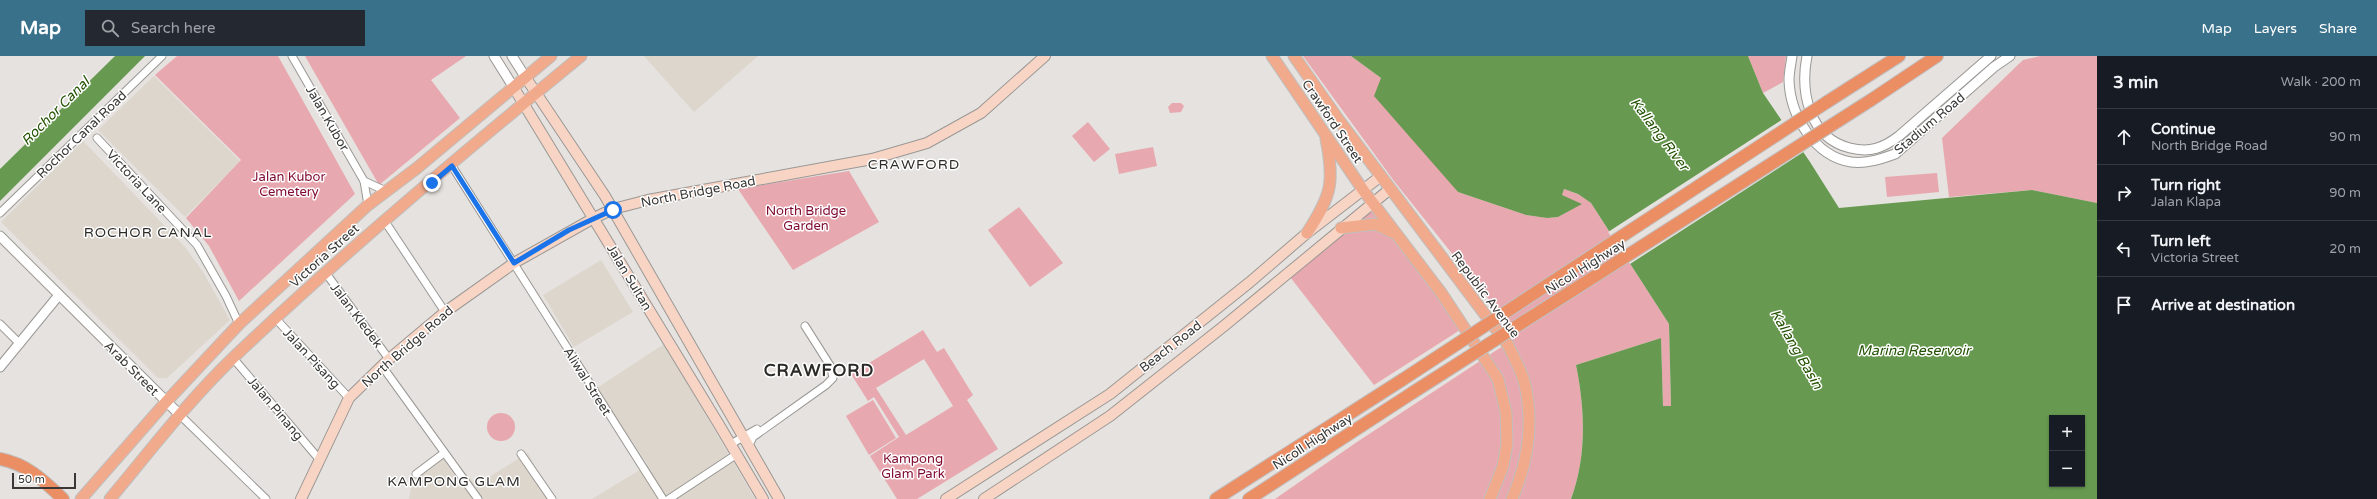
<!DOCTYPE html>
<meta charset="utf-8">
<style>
:root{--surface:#171b24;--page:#242831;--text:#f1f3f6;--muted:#9ea1a6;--line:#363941;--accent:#39718b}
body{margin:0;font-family:"Varela Round",sans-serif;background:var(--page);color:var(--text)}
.controls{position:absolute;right:12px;bottom:12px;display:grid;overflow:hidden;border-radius:0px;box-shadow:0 1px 3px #0004}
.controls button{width:36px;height:36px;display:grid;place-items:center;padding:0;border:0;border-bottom:1px solid var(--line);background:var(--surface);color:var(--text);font:20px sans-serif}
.scale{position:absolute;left:12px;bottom:10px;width:64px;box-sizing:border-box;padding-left:4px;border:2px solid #393837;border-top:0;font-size:11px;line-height:14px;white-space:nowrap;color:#393837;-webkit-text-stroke:3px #fff;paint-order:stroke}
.stop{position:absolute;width:12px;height:12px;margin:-9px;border:3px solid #1a73e8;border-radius:50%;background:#fff}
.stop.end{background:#1a73e8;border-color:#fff;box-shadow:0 1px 4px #0008}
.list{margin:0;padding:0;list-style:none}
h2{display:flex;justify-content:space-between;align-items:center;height:52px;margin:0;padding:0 16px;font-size:17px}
h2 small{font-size:13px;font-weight:400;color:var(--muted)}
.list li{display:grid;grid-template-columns:26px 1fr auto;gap:12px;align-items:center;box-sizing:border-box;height:56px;padding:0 16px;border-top:1px solid var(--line)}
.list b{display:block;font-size:15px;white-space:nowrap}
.list p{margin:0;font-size:13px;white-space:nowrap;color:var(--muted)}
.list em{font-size:13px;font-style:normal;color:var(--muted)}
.icon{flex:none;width:22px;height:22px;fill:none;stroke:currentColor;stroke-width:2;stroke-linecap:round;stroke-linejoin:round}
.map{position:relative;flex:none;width:2097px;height:443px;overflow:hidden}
header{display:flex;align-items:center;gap:24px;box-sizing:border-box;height:56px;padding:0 20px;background:var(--accent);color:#fff}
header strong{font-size:19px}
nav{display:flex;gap:22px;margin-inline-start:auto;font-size:14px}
.search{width:280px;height:36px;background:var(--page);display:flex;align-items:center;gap:10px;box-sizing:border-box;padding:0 14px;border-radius:0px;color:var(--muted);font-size:15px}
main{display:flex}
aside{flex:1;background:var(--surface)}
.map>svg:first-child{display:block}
.built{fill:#ddd6cd}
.green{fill:#e8a8af;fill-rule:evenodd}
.water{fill:#679a50;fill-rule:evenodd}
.pier{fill:#e5e2df}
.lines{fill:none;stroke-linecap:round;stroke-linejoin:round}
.minor-casing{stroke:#9a9895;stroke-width:9}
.tertiary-casing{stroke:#9a9895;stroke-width:11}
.secondary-casing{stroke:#9a9895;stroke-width:12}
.primary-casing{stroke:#c0bfbf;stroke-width:13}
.trunk-casing{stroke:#c0bfbf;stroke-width:14}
.minor{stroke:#fff;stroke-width:7}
.tertiary{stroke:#fff;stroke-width:9}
.secondary{stroke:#f8d4c5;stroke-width:10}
.primary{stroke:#f1aa8b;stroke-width:11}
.trunk{stroke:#ec8e64;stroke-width:12}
.trunk-bridge-casing{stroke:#c0bfbf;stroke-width:14;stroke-linecap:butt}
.trunk-bridge{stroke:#ec8e64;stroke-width:12}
.route{stroke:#1a73e8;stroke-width:5}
.labels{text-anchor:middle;stroke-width:3;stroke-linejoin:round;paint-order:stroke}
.street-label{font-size:13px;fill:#393837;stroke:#fff}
.park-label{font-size:13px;fill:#7f0930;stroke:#fff}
.water-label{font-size:14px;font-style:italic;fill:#225200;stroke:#fff}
.neighbourhood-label{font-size:14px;letter-spacing:1px;fill:#2c2b28;stroke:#fff}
.district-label{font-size:17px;font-weight:bold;letter-spacing:1px;fill:#2c2b28;stroke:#fff}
</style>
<header>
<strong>Map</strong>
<div class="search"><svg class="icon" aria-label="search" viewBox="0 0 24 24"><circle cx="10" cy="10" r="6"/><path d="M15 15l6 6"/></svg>Search here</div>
<nav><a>Map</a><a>Layers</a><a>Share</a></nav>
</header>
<main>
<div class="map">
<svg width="2097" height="443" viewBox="0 0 2097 443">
<rect width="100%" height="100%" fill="#e5e2df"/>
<g class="built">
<path d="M644,0H758L694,56Z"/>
<path d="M154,20L240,105L185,161L98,74Z"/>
<path d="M83,85L185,191L203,216L230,264L167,322H158L1,166Z"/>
<path d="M601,204L633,256L574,291L543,239Z"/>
<path d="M664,288L755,443H592L648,409L597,332Z"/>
<path d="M444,392L476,429L528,397L552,443H409L412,428Z"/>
</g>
<g class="green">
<path d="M177,0H278L355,138L239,245L209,190L186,162L241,104L155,19Z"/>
<path d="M305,0H466L431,24L460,62L379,129Z"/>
<path d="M1303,0H1351L1381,22L1458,136L1526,159L1547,162L1558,161L1581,148L1561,139L1564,133L1578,138L1591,147L1669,268L1671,350H1663L1661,282L1576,309C1585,353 1587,400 1571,443H1275L1354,388L1518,280L1394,125Z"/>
<path d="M1748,0H1786L1783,26L1763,37Z"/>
<path d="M2040,0H2097V147L2032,134L1949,141L1942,82L2023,4Z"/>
<path d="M1172,47H1181L1184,50L1181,56L1170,57L1168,51Z"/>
<path d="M1088,66L1110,93L1094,106L1072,80Z"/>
<path d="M1153,91L1157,110L1119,118L1115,98Z"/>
<path d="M849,115L879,166L793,214L738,133Z"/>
<path d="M1937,117L1939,136L1887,141L1885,121Z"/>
<path d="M1373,145L1460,274L1374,329L1287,217Z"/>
<path d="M1019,151L1063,207L1030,231L988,174Z"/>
<path d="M923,274L937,296L944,292L973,339L967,344L998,393L917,443H897L870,400L899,381L874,341L868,345L851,318ZM924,303L953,350L906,379L876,332Z"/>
<path d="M873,344L896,382L869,399L846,360Z"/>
<circle cx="501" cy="371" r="14"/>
</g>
<g class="water">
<path d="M115,0H145L0,145V113Z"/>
<path d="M1351,0H1748L1763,37L1810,106L1839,152L2032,134L2097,147V443H1571C1587,400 1585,353 1576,309L1661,282L1663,350H1671L1669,268L1591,147L1578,138L1564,133L1562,139L1582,148L1558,161L1547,162L1526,159L1458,136L1374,40L1381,22ZM2052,362H2082V428H2052Z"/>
</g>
<path class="pier" d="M1783,63L1805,95L1630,208L1608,176Z"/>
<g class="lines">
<g class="minor-casing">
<g id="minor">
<path d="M292,0L364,125L368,149"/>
<path d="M97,82L197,189L226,240L239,268"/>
<path d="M452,110L663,443"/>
<path d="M364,125L386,135"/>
<path d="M0,157L162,0"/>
<path d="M384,164L445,256"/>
<path d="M325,216L389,303"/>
<path d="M276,263L349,342"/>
<path d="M0,268L20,288"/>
<path d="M233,302L319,403"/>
<path d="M382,310L478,443"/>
<path d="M180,359L266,443"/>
<path d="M731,388L757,373"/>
<path d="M748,391L753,381L826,329L833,322L831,311L805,270"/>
<path d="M521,398L552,443"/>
<path d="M416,418L444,397"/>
<path d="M669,443L737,398"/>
</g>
</g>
<g class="tertiary-casing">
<g id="tertiary">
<path d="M494,0L514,32"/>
<path d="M512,0L526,22"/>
<path d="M1792,0C1791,8 1789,16 1789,24C1790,59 1814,100 1851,106C1866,108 1881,103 1895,98L1994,11L2010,0"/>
<path d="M1807,0C1800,36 1809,82 1850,92C1870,97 1883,92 1899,80L1991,0"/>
<path d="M0,180L180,359"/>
<path d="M0,311L59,239"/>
</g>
</g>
<g class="secondary-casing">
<g id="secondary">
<path d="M526,22L605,140L779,443"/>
<path d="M514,32L718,367L763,443"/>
<path d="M301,443L349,342L389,303L445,256L514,207L594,162L613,153L648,144L872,103L927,87L981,57L1045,0"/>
<path d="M946,443L1110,338L1250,226L1307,177L1381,120"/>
<path d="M984,443L1110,360L1224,270L1390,133"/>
</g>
</g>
<g class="primary-casing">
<g id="primary">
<path d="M1272,0L1363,134L1442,238L1498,323L1506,356L1507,388L1503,410L1490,443"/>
<path d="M1294,0L1338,63L1508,289C1514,302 1522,315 1525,329C1534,369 1528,406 1512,443"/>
<path d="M1341,172L1375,168L1396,178"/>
<path d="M1307,177C1331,140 1335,127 1326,83"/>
<path d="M81,443L166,346L239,268L368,149L417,112L551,0"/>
<path d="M110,443C150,395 189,344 234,301C345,195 463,97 581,0"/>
</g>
</g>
<g class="trunk-casing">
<g id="trunk">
<path d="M1871,44L1937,0"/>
<path d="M1827,46L1899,0"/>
<path d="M0,403C27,408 44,425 63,443"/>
<path d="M1216,443L1402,324"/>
<path d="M1249,443L1412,337"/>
</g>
</g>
<use href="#minor" class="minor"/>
<use href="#tertiary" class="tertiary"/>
<use href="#secondary" class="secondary"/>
<use href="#primary" class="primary"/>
<use href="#trunk" class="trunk"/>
<g class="trunk-bridge-casing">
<g id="trunk-bridge">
<path d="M1402,324L1827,46"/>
<path d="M1412,337L1871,44"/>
</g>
</g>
<use href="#trunk-bridge" class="trunk-bridge"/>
</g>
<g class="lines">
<path class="route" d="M432,127L452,110L514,207L569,174L613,154"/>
</g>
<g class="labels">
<g class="street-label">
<text transform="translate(328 62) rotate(60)" y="5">Jalan Kubor</text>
<text transform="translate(1333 65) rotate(56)" y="5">Crawford Street</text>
<text transform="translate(1929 67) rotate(-40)" y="5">Stadium Road</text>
<text transform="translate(81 78) rotate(-44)" y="5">Rochor Canal Road</text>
<text transform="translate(137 125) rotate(47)" y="5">Victoria Lane</text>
<text transform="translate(698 135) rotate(-11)" y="5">North Bridge Road</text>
<text transform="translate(324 199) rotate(-42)" y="5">Victoria Street</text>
<text transform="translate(1585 210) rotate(-32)" y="5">Nicoll Highway</text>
<text transform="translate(630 221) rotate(59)" y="5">Jalan Sultan</text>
<text transform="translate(1486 238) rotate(53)" y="5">Republic Avenue</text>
<text transform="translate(357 259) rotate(53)" y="5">Jalan Kledek</text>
<text transform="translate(407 290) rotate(-41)" y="5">North Bridge Road</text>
<text transform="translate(1170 290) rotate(-38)" y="5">Beach Road</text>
<text transform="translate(312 302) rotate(47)" y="5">Jalan Pisang</text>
<text transform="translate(132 312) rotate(45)" y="5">Arab Street</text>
<text transform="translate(588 325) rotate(58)" y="5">Aliwal Street</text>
<text transform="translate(276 352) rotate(50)" y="5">Jalan Pinang</text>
<text transform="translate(1312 385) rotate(-33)" y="5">Nicoll Highway</text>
</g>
<g class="park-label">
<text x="289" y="125">Jalan Kubor<tspan x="289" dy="15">Cemetery</tspan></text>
<text x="806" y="159">North Bridge<tspan x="806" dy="15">Garden</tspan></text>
<text x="913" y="407">Kampong<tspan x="913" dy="15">Glam Park</tspan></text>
</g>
<g class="water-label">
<text transform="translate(55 55) rotate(-45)" y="5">Rochor Canal</text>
<text transform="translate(1660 78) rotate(53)" y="5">Kallang River</text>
<text transform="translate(1797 293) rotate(60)" y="5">Kallang Basin</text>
<text x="1914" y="299">Marina Reservoir</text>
</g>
<g class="neighbourhood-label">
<text x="914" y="113">CRAWFORD</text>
<text x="148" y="181">ROCHOR CANAL</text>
<text x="454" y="430">KAMPONG GLAM</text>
</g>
<g class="district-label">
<text x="819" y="320">CRAWFORD</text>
</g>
</g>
</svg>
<div class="controls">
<button>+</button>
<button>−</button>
</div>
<div class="scale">50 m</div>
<div class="stop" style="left:613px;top:154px"></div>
<div class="stop end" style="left:432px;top:127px"></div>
</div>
<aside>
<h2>3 min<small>Walk · 200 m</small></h2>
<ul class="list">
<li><svg class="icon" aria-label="ahead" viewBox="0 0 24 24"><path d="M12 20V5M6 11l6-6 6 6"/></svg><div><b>Continue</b><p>North Bridge Road</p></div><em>90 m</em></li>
<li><svg class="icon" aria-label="right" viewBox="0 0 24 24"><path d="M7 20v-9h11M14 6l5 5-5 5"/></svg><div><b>Turn right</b><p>Jalan Klapa</p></div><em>90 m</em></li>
<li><svg class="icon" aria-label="left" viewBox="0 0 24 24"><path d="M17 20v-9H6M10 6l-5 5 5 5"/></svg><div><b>Turn left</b><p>Victoria Street</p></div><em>20 m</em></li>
<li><svg class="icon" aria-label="arrive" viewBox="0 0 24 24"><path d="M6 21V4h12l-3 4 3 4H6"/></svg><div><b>Arrive at destination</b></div></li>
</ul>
</aside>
</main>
